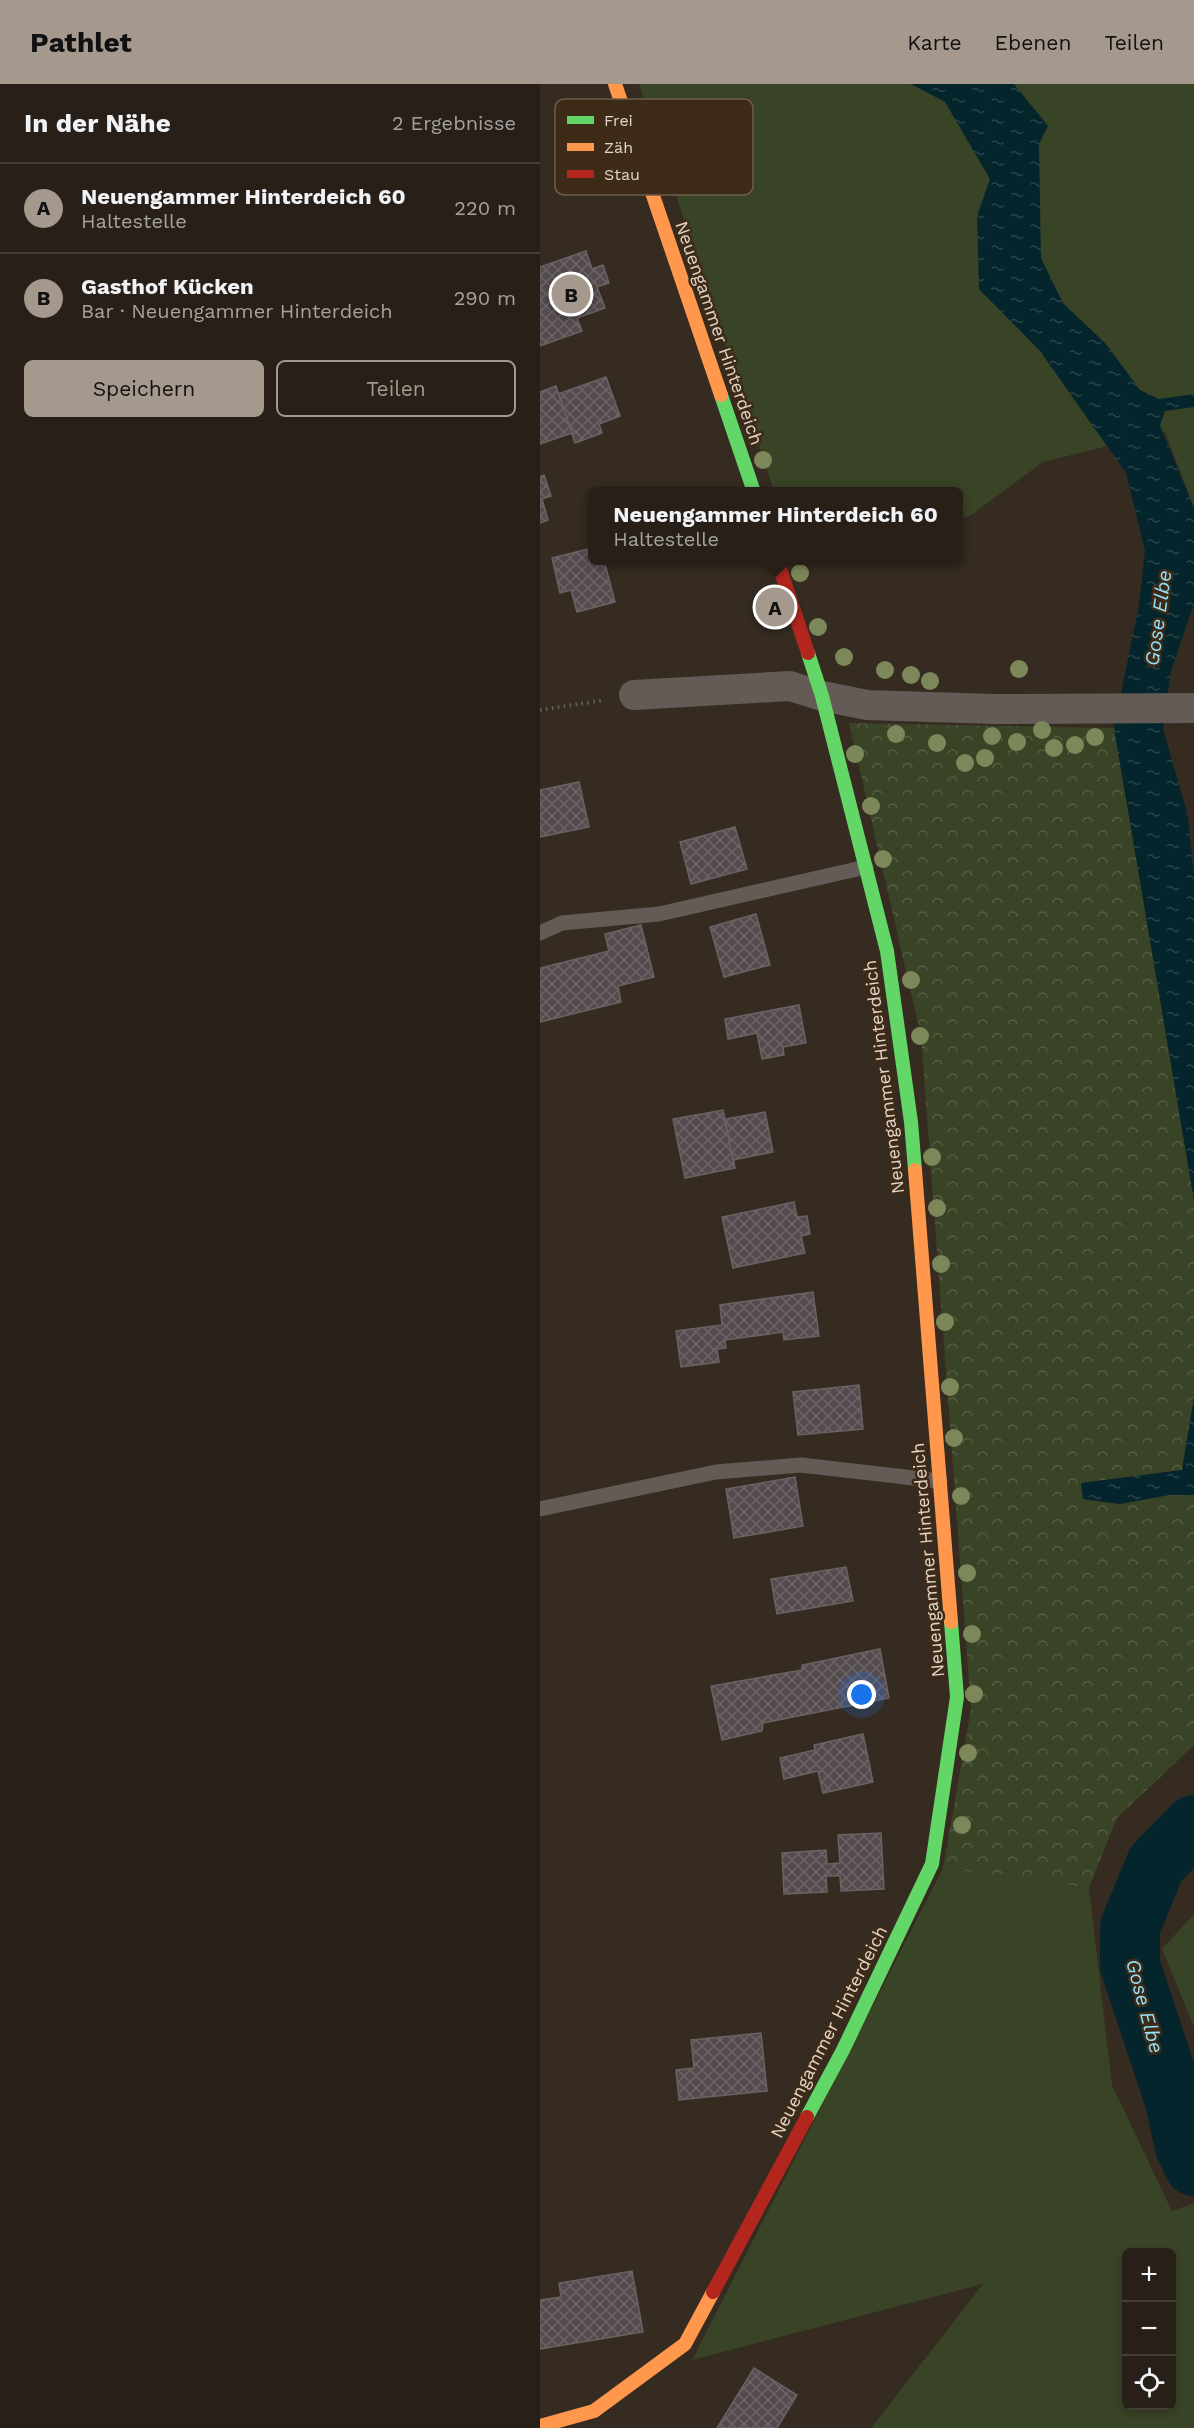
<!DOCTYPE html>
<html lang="de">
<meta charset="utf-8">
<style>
:root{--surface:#282018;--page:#302821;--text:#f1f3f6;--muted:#a5a3a2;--line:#443e37;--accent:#a5998d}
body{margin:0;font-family:"Work Sans",sans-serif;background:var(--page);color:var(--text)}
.controls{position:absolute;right:18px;bottom:18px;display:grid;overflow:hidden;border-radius:9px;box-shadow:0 3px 9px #0003}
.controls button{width:54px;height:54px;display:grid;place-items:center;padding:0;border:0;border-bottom:2px solid var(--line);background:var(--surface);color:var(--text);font:30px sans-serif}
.you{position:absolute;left:322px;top:1611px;width:21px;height:21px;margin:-15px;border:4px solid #fff;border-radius:50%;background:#1a73e8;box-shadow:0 0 0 9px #1a73e833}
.badge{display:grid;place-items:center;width:39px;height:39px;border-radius:50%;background:var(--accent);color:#111;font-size:20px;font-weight:700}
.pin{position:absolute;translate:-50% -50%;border:3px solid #fff;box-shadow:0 2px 6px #0006}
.popup{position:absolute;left:48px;top:403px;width:375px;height:78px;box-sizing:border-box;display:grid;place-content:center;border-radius:9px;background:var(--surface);filter:drop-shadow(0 2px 4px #0005);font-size:20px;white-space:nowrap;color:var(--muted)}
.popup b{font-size:22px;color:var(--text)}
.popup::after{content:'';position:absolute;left:50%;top:100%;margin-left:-12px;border:12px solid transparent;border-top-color:var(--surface)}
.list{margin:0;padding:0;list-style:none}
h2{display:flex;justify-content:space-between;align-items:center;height:78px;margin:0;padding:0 24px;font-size:26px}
h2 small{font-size:20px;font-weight:400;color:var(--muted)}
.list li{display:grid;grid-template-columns:39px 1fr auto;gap:18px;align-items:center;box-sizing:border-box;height:90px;padding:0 24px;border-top:2px solid var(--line)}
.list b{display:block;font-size:22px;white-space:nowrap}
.list p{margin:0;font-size:20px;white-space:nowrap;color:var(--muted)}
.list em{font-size:20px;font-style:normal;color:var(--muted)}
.actions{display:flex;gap:12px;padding:18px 24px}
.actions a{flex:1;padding:14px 0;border:2px solid var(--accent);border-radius:9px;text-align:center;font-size:21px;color:var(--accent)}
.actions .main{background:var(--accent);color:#111}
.icon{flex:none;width:33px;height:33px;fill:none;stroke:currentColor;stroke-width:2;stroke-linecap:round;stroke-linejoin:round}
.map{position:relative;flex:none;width:654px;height:2344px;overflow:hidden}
header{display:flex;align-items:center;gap:36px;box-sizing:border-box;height:84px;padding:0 30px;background:var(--accent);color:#111}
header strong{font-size:28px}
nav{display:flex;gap:33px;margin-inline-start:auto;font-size:21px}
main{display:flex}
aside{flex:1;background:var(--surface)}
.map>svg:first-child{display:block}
.green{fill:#394325;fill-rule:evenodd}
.forest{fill:url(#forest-crowns)}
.water{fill:url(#water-ripples)}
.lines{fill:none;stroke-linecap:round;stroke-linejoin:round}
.river{stroke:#05252d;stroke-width:60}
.building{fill:url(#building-cross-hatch);stroke:#6a6263;stroke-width:1.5}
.path{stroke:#67615b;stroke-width:4;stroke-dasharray:1.5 4.5;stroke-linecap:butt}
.lane{stroke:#635b56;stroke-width:15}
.street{stroke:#635b56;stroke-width:30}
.fast{stroke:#63d668;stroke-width:14}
.slow{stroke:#ff974d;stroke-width:14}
.jam{stroke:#b3261e;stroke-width:14}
.tree{fill:#7c885a}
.labels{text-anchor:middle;stroke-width:5;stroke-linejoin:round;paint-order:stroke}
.street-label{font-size:18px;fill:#e1d4c8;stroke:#3e2b17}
.water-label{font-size:20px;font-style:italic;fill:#91dff8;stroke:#3e2b17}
.key{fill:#3e2b17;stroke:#6f5e4c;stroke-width:1.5}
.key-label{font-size:16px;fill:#e1d4c8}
</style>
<header>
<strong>Pathlet</strong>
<nav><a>Karte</a><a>Ebenen</a><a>Teilen</a></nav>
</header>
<main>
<aside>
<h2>In der Nähe<small>2 Ergebnisse</small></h2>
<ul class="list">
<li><span class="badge">A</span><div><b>Neuengammer Hinterdeich 60</b><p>Haltestelle</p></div><em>220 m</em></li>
<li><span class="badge">B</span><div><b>Gasthof Kücken</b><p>Bar · Neuengammer Hinterdeich</p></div><em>290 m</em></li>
</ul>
<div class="actions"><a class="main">Speichern</a><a>Teilen</a></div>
</aside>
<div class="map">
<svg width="654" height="2344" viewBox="0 0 654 2344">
<defs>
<pattern id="forest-crowns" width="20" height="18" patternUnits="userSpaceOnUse" patternTransform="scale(1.5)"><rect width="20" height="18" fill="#394325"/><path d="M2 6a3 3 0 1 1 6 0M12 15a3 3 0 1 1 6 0" fill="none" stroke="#555d43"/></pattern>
<pattern id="water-ripples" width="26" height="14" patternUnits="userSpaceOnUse" patternTransform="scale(1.5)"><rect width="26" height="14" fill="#05252d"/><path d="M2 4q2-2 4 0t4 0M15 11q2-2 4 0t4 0" fill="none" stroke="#29444a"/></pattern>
<pattern id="building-cross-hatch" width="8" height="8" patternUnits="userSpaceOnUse" patternTransform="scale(1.5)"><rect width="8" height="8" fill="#544b4f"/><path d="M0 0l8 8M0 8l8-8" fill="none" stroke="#6c6467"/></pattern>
</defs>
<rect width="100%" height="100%" fill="#352b20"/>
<g class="green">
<path d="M99,0H654V424L625,348L503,378L430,432L418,434V408L234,407Z"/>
<path d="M403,1784L549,1804L572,2001L632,2127L654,2119V2344H331L443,2200L152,2276ZM586,2168H632V2322H586Z"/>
<path d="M654,1830V1943L622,1865Z"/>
</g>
<path class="forest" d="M309,639L574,644L654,1116V1313L642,1386L541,1399L543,1415L580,1420L629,1411H654V1661L577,1734L549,1804L403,1784L431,1625L381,953Z"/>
<g class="water">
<path d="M371,0H474L508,42L499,60L501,174L523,219L566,260L600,306L619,315L654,310V323L625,327L620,341L654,424V520L631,587L623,645L648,732L654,794V1116L574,644L599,521L605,467L586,389L500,267L439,205L437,132L450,95L405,18Z"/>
<path d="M654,1313V1411H629L580,1420L543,1415L541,1399L642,1386Z"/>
</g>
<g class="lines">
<path class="river" d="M654,1741L616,1780L590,1843V1881L635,2017L645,2063L654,2082"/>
</g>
<g class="building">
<path d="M46,167L52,185L63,181L69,199L57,203L65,224L37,234L42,247L0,262V183Z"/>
<path d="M66,293L80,332L59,340L62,349L35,359L18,310Z"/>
<path d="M16,302L32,349L0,360V308Z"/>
<path d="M4,391L11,412L2,415L8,436L0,439V393Z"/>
<path d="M52,464V476H64L75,518L37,528L31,506L20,509L12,474Z"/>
<path d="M39,698L49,743L0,753V706Z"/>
<path d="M195,743L207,785L151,800L140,758Z"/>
<path d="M216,830L230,881L184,893L170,843Z"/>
<path d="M101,841L114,893L78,902L81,918L0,938V884L69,867L65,850Z"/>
<path d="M259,921L266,959L243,963L244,971L222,975L217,949L188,955L185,935Z"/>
<path d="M183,1026L195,1084L145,1094L133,1035Z"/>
<path d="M225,1028L233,1068L193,1076L185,1035Z"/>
<path d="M254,1118L257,1133L267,1132L270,1150L261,1152L265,1169L193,1184L182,1133Z"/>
<path d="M273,1208L279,1252L244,1256L243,1248L185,1256L186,1264L177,1265L179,1278L141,1283L136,1247L182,1241L180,1221Z"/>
<path d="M319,1301L323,1345L258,1351L253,1308Z"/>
<path d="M255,1393L263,1442L194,1454L186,1405Z"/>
<path d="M306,1483L313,1517L237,1530L231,1495Z"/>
<path d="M340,1565L349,1614L223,1639L222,1647L182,1656L171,1602L262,1586V1581Z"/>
<path d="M323,1650L333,1698L283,1709L278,1687L244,1695L240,1674L275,1666L274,1661Z"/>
<path d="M341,1749L344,1805L301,1807L300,1792H286L287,1808L244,1810L242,1769L286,1766L287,1780L300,1779L298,1751Z"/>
<path d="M221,1949L227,2007L139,2016L136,1986L154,1984L151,1956Z"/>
<path d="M92,2187L103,2248L0,2265V2216L21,2213L19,2199Z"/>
<path d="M214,2284L257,2311L237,2344H177Z"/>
</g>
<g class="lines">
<path class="path" d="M0,626L65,616"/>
<g class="lane">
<path d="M0,849L22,839L119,830L326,783"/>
<path d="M0,1425L176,1388L261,1381L400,1397"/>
</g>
<path class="street" d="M94,611L250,602L282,612L327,621L454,625L654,624"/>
<g class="fast">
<path d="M181,311L214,408"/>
<path d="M268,569L282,612L347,867L371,1038L375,1086"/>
<path d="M267,2033L303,1966L392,1780L417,1613L411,1538"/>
</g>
<g class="slow">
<path d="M75,0L181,311"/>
<path d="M375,1086L411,1538"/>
<path d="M0,2342L54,2327L145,2260L173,2208"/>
</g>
<g class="jam">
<path d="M237,476L268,569"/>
<path d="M173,2208L267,2033"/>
</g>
</g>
<g class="tree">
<circle cx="223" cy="376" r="9"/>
<circle cx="260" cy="489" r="9"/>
<circle cx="278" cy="543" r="9"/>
<circle cx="304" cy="573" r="9"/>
<circle cx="479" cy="585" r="9"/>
<circle cx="345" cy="586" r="9"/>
<circle cx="371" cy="591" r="9"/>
<circle cx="390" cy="597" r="9"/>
<circle cx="502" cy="646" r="9"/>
<circle cx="356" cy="650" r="9"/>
<circle cx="452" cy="652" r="9"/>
<circle cx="555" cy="653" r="9"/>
<circle cx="477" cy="658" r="9"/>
<circle cx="397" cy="659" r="9"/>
<circle cx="535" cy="661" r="9"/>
<circle cx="514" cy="664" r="9"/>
<circle cx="315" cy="670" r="9"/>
<circle cx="445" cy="674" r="9"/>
<circle cx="425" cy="679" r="9"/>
<circle cx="331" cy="722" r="9"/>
<circle cx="343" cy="775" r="9"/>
<circle cx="371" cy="896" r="9"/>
<circle cx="380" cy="952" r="9"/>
<circle cx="392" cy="1073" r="9"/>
<circle cx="397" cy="1124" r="9"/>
<circle cx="401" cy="1180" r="9"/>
<circle cx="405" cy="1238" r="9"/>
<circle cx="410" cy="1303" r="9"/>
<circle cx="414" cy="1354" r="9"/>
<circle cx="421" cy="1412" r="9"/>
<circle cx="427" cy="1489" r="9"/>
<circle cx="432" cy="1550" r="9"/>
<circle cx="434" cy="1610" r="9"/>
<circle cx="428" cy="1669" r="9"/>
<circle cx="422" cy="1741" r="9"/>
</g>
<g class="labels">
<g class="street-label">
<text transform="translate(179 249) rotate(71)" y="6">Neuengammer Hinterdeich</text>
<text transform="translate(344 993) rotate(-97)" y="6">Neuengammer Hinterdeich</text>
<text transform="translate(388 1476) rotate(-95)" y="6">Neuengammer Hinterdeich</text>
<text transform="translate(289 1948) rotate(-63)" y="6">Neuengammer Hinterdeich</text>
</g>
<g class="water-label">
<text transform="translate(618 534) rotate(-82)" y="7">Gose Elbe</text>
<text transform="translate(605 1922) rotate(75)" y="7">Gose Elbe</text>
</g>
</g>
<rect x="15" y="15" width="198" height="96" rx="9" class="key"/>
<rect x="27" y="32" width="27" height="8" fill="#63d668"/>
<rect x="27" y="59" width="27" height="8" fill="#ff974d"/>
<rect x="27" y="86" width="27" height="8" fill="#b3261e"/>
<g class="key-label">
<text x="64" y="42">Frei</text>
<text x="64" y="69">Zäh</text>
<text x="64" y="96">Stau</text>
</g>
</svg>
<div class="controls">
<button>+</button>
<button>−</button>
<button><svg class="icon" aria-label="locate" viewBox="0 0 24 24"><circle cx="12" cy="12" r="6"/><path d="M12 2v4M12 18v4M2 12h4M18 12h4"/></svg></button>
</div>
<div class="you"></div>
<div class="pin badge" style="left:235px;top:523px">A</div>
<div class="popup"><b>Neuengammer Hinterdeich 60</b>Haltestelle</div>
<div class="pin badge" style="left:31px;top:210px">B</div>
</div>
</main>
